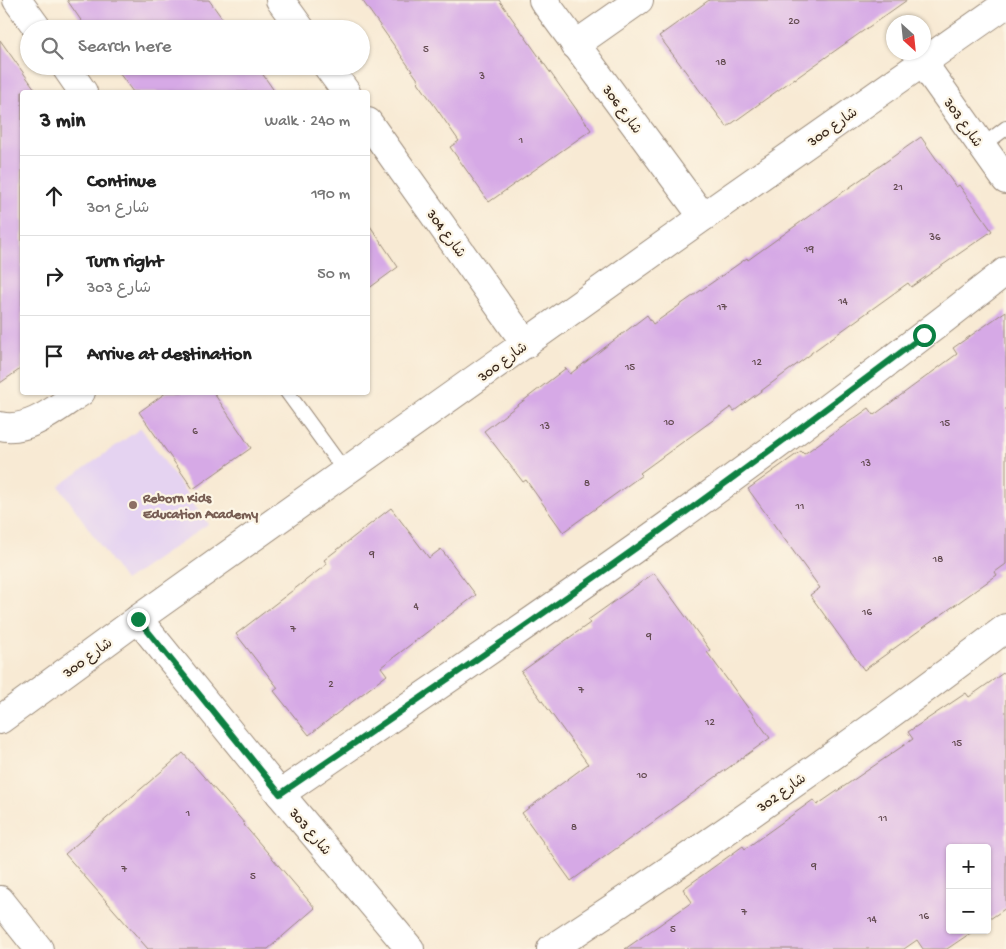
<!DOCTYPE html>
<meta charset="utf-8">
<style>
:root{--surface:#fff;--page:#f2f2f2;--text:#222;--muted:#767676;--line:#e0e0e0}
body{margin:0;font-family:"Gochi Hand","Playpen Sans Arabic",sans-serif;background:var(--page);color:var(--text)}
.controls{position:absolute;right:15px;bottom:15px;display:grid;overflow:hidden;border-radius:5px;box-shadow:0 1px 4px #0004}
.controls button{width:45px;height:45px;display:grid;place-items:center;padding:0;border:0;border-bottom:1px solid var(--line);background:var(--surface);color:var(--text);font:25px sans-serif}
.compass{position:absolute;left:886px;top:15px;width:45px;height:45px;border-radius:50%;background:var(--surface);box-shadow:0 1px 4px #0004;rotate:153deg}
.stop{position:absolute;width:15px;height:15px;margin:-11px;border:4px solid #0b8043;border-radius:50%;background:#fff}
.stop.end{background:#0b8043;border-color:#fff;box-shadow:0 1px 5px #0008}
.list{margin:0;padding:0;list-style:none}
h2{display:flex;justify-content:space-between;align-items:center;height:65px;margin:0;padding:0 20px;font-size:21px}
h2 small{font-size:16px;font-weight:400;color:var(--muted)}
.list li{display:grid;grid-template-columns:32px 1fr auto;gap:15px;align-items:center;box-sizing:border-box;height:80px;padding:0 20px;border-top:1px solid var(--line)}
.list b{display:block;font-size:19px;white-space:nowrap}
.list p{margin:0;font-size:16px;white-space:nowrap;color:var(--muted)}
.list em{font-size:16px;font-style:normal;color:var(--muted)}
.icon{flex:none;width:28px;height:28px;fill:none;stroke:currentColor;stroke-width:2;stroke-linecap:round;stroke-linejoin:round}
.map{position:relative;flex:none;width:1006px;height:949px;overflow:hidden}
.search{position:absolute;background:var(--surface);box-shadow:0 1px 4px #0004;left:20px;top:20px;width:350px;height:55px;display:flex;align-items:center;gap:12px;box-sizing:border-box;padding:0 18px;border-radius:28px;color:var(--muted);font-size:19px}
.panel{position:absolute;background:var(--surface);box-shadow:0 1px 4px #0004;left:20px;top:90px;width:350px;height:305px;border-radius:5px}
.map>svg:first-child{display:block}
.built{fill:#e5d3f1}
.building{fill:#d6a9e6}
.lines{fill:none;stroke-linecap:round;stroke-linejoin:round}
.service-casing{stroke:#9a8a79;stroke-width:16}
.minor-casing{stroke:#9a8a79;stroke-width:30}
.tertiary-casing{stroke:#9a8a79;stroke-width:30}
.service{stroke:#fff;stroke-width:14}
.minor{stroke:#fff;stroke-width:28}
.tertiary{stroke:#fff;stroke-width:28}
.route{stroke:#0b8043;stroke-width:6}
.education-dot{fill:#8d6e63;stroke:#fcf5e5;stroke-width:2}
.labels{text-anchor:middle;stroke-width:4.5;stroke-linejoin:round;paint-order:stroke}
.number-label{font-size:11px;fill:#624a50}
.street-label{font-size:14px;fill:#3b2a1e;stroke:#fcf5e5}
.education-label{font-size:14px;font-weight:bold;fill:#785e54;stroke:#fcf5e5;text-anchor:start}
</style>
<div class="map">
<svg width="1006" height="949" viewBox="0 0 1006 949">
<rect width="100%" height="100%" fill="#fcf5e5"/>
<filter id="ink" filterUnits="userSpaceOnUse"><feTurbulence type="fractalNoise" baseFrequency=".02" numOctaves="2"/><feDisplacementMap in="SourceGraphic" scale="10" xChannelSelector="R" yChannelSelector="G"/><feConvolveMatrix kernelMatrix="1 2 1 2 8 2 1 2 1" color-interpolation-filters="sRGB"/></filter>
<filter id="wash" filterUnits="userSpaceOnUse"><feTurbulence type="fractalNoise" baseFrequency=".0096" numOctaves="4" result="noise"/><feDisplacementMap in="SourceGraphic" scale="20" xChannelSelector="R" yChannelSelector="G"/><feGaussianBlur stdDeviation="1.12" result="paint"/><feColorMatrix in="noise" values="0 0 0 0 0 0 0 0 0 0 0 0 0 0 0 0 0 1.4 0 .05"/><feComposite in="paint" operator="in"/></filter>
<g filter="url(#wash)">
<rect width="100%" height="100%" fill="#f8ead4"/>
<path class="built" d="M141,428L208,524L125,581L59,486Z"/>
<g id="blocks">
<g class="building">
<path d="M67,0H209L229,28L87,29Z"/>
<path d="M362,0H499L591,130L489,202L450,147L459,141L418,82L419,81Z"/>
<path d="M709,0H907L795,79V78L727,127L659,36Z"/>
<path d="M0,40L37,92H22V368L0,383Z"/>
<path d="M114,66H257L275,92H133Z"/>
<path d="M921,137L956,187L959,185L992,231L911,287L908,283L811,353V354L734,411L731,407L640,473L642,475L563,532L526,480L523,482L484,431L566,368L570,374L647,315L653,324L747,258L748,260L823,206Z"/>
<path d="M368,223L398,267L368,289Z"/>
<path d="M1006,311V564L995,572L997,575L864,670L810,595L820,588L748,489L801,451L804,454L869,408L874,415L957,354L953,348Z"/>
<path d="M167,392H213L251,448L193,489L139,412Z"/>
<path d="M391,508L429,558L441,549L476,595L381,667L387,675L309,735L274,691L278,688L236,634L327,564L324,560Z"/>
<path d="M654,573L710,650L707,652L770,738L571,881L522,813L588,764L521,672L590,623L588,620Z"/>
<path d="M1006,671V908L987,921V848H950V930H975L947,949H923L917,940L904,949H625L692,902L683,889L743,846L745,849L813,800L817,805L913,739L908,732L966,693L969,697Z"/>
<path d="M183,753L245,824L244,825L315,908L268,949H148L65,854Z"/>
</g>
</g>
</g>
<g filter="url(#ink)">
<use href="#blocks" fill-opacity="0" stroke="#9a8a79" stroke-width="1"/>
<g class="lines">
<g class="service-casing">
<g id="service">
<path d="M982,146L1006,128"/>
<path d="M287,392L346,473"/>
</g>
</g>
<g class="minor-casing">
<g id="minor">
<path d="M17,0L38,29"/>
<path d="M280,0L301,29"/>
<path d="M543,0L703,217"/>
<path d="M575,45L639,0"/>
<path d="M923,63L1006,180"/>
<path d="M65,66L83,92"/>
<path d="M327,66L346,92"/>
<path d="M368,122L526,344"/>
<path d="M0,426C29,433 58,407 81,392"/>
<path d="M138,619L280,794L410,949"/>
<path d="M0,720L138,619L703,217L1006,4"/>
<path d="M280,794C410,705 540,617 668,525C782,443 895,358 1006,271"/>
<path d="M551,949C706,847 859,740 1006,628"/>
</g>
</g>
<g class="tertiary-casing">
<path id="tertiary" d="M0,900L39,949"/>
</g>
<use href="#service" class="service"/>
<use href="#minor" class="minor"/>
<use href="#tertiary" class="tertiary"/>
</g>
</g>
<g class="lines" filter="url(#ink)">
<path class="route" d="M138,619L280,794C410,705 541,617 668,525C754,463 839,399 924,335"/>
</g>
<circle class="education-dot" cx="133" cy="505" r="5"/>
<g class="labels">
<g class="number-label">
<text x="794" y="24">20</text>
<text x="426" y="52">5</text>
<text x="721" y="65">18</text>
<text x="482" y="79">3</text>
<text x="521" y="143">1</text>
<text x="898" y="190">21</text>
<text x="935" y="240">36</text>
<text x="809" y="252">19</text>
<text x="843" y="304">14</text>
<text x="722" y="310">17</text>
<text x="757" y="365">12</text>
<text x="630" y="370">15</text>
<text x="669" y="425">10</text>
<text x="945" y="426">15</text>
<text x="545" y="429">13</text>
<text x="195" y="434">6</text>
<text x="866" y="466">13</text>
<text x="587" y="486">8</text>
<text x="800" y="509">11</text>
<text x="372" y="557">9</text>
<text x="938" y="562">18</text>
<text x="416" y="609">4</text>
<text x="867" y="615">16</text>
<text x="293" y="632">7</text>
<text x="649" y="639">9</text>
<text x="331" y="687">2</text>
<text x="581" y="693">7</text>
<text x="710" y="725">12</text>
<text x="957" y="746">15</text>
<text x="642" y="778">10</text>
<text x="188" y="816">1</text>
<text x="883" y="821">11</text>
<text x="574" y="830">8</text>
<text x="814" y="869">9</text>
<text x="124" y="872">7</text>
<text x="253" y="879">5</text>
<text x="744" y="915">7</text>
<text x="924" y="919">16</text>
<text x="872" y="922">14</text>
<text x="673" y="932">5</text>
</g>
<g class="street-label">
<text transform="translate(623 109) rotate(54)" y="5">شارع 306</text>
<text transform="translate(964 122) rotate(55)" y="5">شارع 303</text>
<text transform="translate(832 126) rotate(-35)" y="5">شارع 300</text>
<text transform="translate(447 233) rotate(54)" y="5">شارع 304</text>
<text transform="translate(502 361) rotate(-36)" y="5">شارع 300</text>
<text transform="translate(87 657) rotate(-36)" y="5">شارع 300</text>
<text transform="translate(781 792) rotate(-35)" y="5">شارع 302</text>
<text transform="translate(311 831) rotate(50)" y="5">شارع 303</text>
</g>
<g class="education-label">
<text x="143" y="502">Reborn Kids<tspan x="143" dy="16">Education Academy</tspan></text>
</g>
</g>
</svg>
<div class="controls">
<button>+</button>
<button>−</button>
</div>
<svg class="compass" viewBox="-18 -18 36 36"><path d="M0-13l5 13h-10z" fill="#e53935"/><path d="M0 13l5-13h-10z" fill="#767676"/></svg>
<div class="stop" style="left:924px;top:335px"></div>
<div class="stop end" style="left:138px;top:619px"></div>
<div class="search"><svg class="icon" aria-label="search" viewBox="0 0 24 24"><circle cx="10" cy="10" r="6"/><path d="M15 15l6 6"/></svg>Search here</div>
<section class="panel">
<h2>3 min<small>Walk · 240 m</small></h2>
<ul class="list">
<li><svg class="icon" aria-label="ahead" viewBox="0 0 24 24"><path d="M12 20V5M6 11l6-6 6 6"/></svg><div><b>Continue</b><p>شارع 301</p></div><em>190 m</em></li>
<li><svg class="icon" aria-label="right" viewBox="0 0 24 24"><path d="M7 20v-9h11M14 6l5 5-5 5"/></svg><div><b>Turn right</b><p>شارع 303</p></div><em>50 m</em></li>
<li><svg class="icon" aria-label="arrive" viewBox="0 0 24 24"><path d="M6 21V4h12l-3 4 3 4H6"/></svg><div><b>Arrive at destination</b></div></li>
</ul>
</section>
</div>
